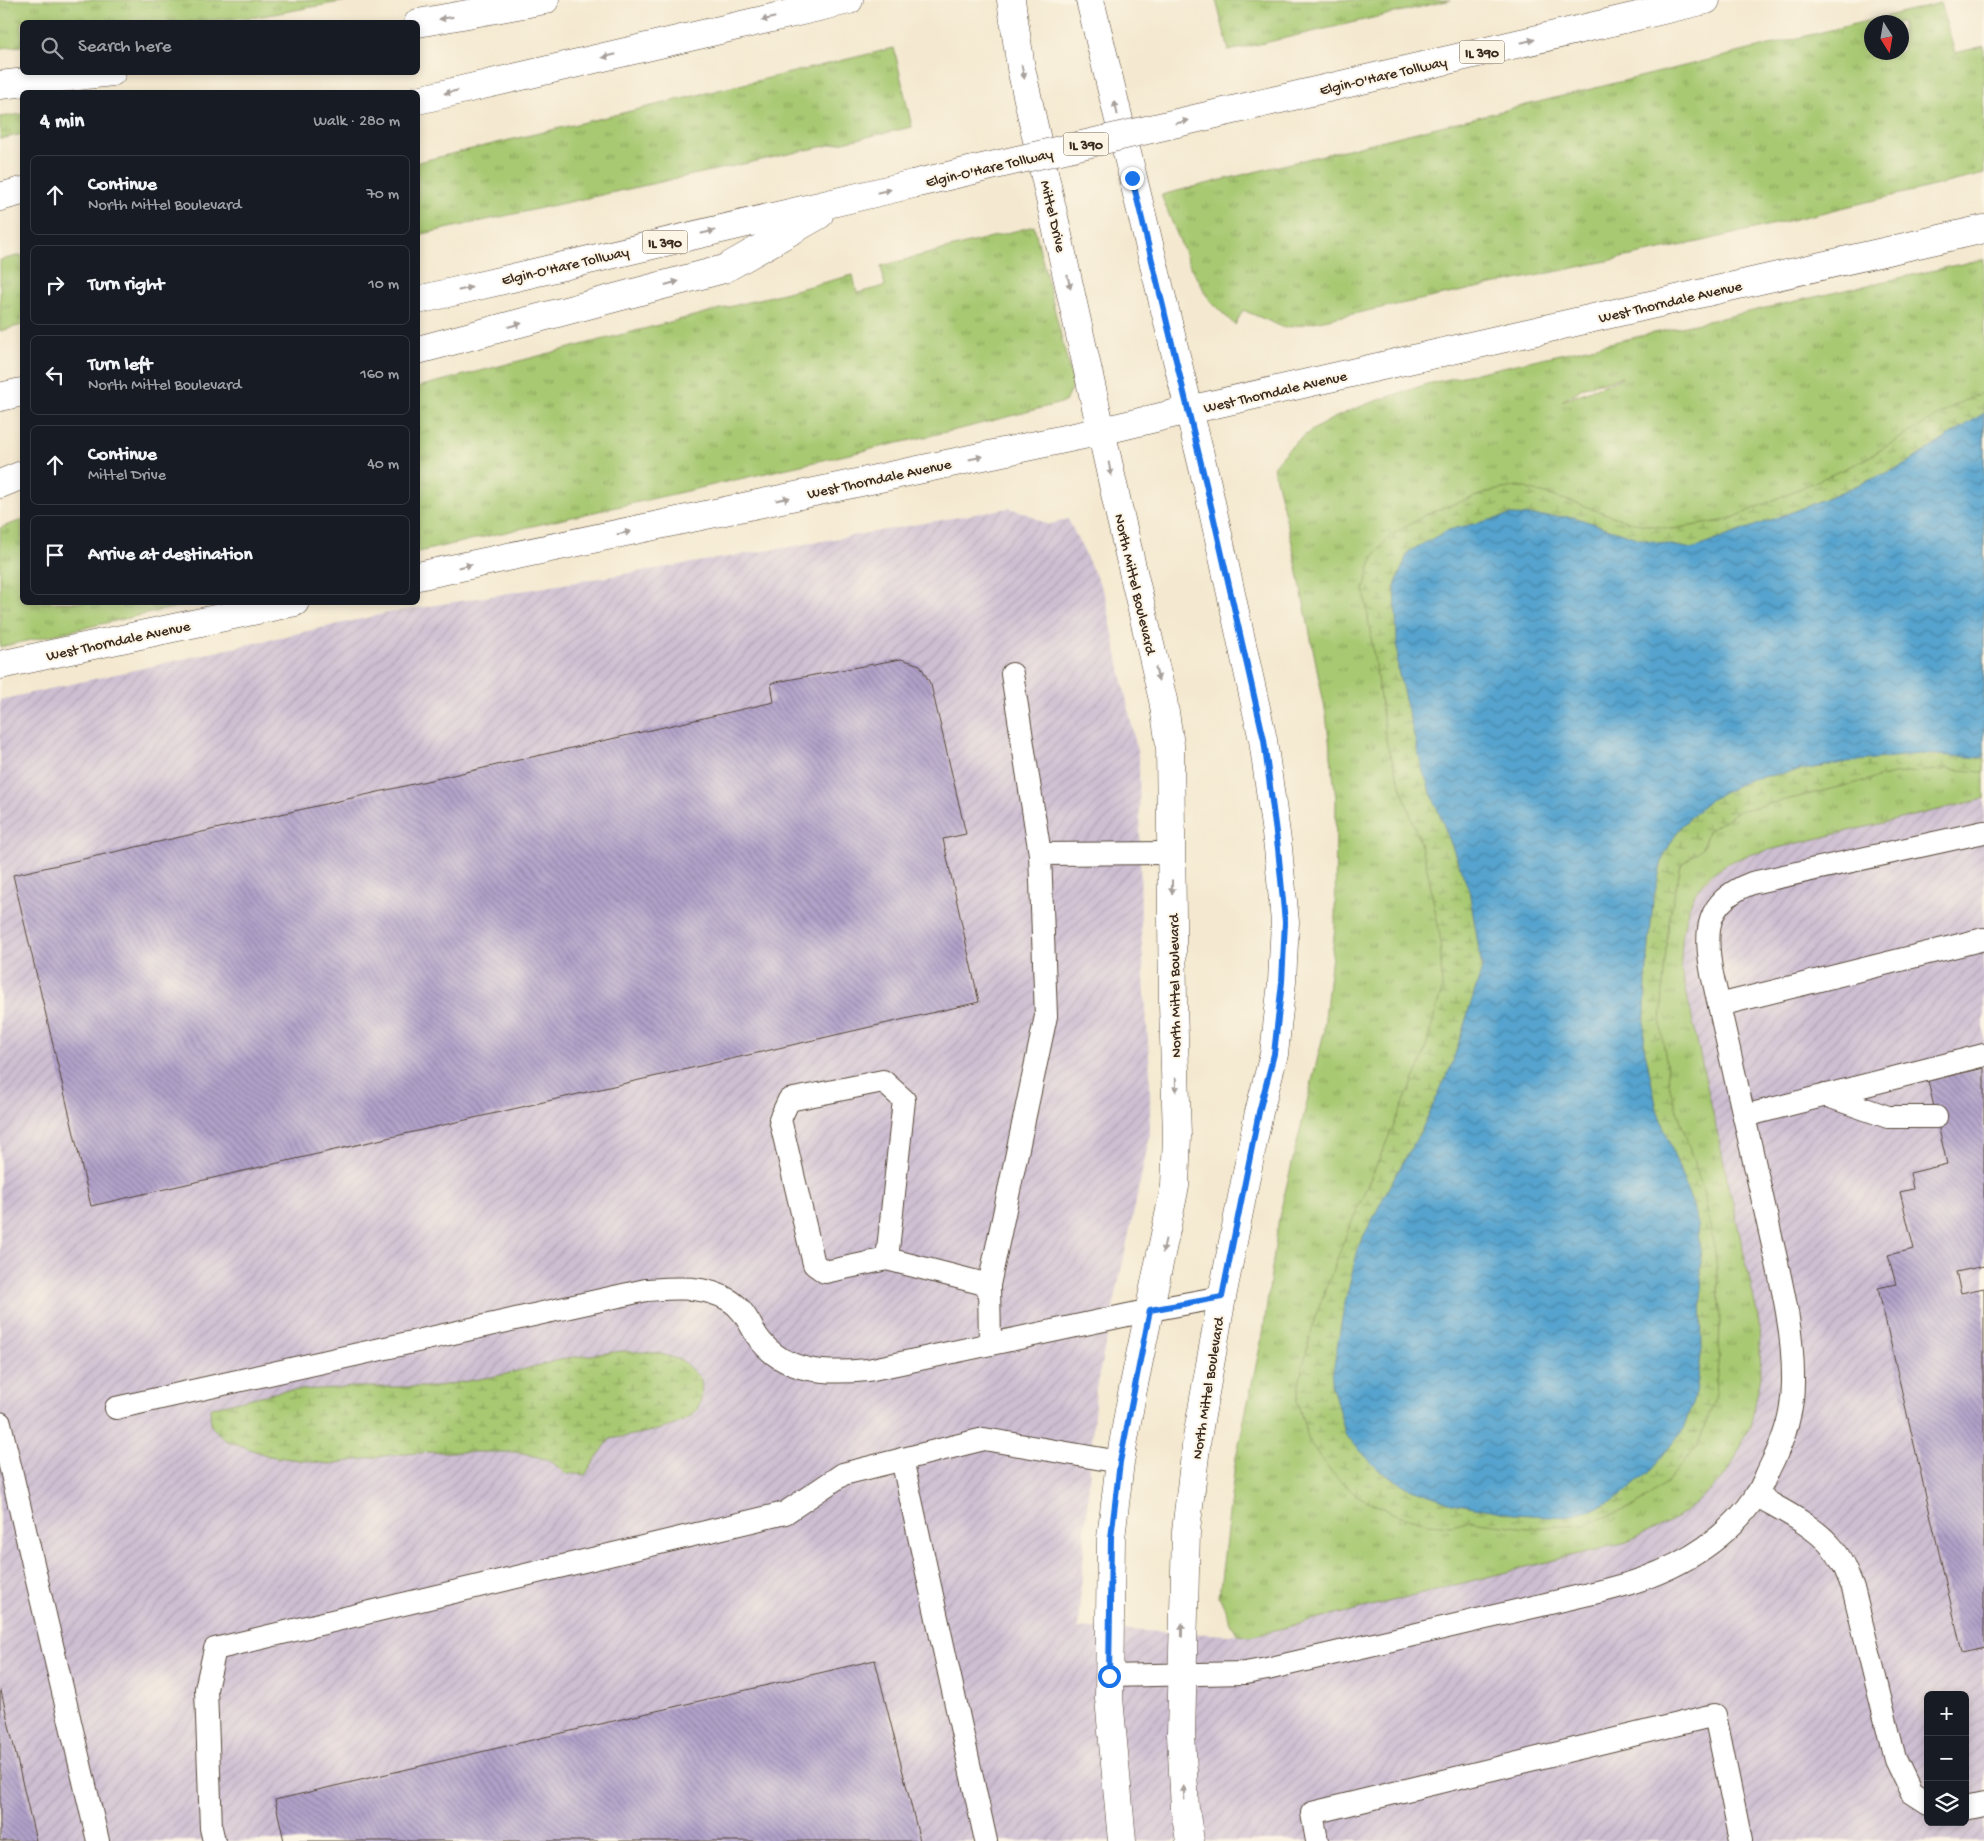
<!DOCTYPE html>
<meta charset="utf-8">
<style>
:root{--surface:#171b24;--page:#242831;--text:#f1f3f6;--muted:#9ea1a6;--line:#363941}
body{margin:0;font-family:"Gochi Hand",sans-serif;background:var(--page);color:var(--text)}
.controls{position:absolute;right:15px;bottom:15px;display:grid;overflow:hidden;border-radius:8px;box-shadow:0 2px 8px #0003}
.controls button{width:45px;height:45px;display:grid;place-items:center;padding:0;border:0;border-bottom:1px solid var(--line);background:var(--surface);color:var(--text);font:25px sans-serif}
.compass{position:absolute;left:1864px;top:15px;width:45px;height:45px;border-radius:50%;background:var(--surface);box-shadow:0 2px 8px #0003;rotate:169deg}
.stop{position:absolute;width:15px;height:15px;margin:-11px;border:4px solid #1a73e8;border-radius:50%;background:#fff}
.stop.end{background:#1a73e8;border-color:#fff;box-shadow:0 1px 5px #0008}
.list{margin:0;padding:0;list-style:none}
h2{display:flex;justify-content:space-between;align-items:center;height:65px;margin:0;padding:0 20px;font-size:21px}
h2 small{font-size:16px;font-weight:400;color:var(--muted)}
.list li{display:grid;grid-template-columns:32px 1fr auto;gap:15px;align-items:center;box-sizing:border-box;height:80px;margin:0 10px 10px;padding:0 10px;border:1px solid var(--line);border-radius:8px}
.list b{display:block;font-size:19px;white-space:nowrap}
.list p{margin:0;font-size:16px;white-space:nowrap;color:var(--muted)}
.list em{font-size:16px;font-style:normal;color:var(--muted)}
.icon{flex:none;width:28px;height:28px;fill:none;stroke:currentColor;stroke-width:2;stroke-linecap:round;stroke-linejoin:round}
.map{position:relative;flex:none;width:1984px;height:1841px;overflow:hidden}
.search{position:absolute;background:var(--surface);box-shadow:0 2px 8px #0003;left:20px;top:20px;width:400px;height:55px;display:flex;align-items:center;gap:12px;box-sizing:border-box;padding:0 18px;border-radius:8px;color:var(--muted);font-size:19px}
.panel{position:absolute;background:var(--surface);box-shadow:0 2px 8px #0003;left:20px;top:90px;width:400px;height:515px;border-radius:8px}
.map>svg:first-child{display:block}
.industrial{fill:url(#industrial-furrows);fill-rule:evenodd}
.grass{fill:url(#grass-tufts);stroke:#727a48;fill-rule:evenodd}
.wetland{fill:url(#wetland-marsh);stroke:#727a48}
.water{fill:url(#water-waves);stroke:#486676}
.building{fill:url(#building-back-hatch)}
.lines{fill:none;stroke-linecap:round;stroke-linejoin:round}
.service-casing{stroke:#574739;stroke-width:24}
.minor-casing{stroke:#574739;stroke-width:29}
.secondary-casing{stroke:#574739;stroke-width:29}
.motorway-casing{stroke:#574739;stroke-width:29}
.service{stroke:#fff;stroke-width:22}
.minor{stroke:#fff;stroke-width:28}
.secondary{stroke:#fff;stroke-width:28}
.motorway{stroke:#fff;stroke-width:28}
.motorway-bridge-casing{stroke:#574739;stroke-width:29;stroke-linecap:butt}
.motorway-bridge{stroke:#fff;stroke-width:28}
.oneway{fill:#a79f9a}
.route{stroke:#1a73e8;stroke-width:6}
.labels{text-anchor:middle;stroke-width:4;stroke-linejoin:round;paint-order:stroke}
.shield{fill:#fcf5e5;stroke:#75675a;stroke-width:1}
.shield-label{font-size:14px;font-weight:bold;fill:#3b2a1e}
.street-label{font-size:15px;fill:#3b2a1e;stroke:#fcf5e5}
</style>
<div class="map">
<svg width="1984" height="1841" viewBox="0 0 1984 1841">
<defs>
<pattern id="industrial-furrows" width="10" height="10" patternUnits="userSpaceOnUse" patternTransform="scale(1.25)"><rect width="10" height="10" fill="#cdbed2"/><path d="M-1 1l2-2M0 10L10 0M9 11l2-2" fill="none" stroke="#b1a3b4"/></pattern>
<pattern id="grass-tufts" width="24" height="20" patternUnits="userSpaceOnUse" patternTransform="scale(1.25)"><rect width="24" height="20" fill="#a8c972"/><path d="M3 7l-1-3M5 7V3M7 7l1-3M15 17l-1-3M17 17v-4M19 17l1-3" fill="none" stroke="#8aa35d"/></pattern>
<pattern id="wetland-marsh" width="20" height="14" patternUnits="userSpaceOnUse" patternTransform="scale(1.25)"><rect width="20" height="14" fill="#a8c972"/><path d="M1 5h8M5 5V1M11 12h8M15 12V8" fill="none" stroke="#8aa35d"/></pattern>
<pattern id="water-waves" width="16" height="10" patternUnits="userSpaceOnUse" patternTransform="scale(1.25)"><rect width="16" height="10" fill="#55a3ce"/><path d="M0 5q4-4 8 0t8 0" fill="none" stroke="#4885a7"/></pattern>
<pattern id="building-back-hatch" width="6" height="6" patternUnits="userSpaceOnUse" patternTransform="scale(1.25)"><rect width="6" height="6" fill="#b1a1ca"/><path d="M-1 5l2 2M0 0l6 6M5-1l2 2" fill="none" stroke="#9183a3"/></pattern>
</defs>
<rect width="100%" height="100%" fill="#fcf5e5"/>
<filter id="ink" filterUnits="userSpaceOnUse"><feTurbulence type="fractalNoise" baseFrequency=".02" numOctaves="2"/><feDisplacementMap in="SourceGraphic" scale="10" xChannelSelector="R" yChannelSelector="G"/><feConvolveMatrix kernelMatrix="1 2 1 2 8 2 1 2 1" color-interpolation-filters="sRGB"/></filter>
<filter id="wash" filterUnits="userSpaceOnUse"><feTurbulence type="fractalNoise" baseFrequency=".0096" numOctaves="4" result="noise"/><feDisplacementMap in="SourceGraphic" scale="20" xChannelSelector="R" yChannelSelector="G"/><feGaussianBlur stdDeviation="1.12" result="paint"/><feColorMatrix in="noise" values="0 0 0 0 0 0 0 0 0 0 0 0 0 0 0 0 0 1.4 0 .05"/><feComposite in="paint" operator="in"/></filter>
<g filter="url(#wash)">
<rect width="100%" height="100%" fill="#f4e9d0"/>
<path class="industrial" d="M1009,508L1026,513L1048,525L1068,519L1105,595L1139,761L1141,929L1150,1072V1135L1096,1388L1078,1628L1251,1636L1750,1427L1761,1376L1759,1322L1681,968V938L1687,909L1700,887L1719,868L1748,855L1984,799V1841H0V700L388,613L789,547ZM1928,1695H1965V1822H1928Z"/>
<g class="grass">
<path d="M0,0H351L257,17L190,22H22V46L0,48Z"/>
<path d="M1216,0H1451L1229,51Z"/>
<path d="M1940,3L1955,53L1984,46V174L1703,241L1285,328L1243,310L1235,325L1211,302L1190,266L1161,195ZM1872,22H1902V52H1872Z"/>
<path d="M894,48L912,127L418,235V162Z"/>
<path d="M22,114V134L0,139V117Z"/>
<path d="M1034,226L1073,384L1065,402L964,428L418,552V387L853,275L857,293L885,286L881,266Z"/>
<path d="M22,255V325L0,331V260Z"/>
<path d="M1984,259V799L1748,855C1739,859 1728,862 1720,868C1685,889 1681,932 1681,968L1759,1322L1761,1376L1750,1427L1728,1473L1686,1512L1627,1542L1251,1636L1237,1635L1219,1596L1236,1457L1263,1333L1279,1217L1323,1036L1335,928L1336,799L1326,714L1292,543L1273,467C1309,417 1372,403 1427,384ZM1622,377V378L1562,401L1584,387Z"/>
<path d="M22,520V602L194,603L0,647V528Z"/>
</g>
<g class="wetland">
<path d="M1984,392V772L1946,769L1894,774L1739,811L1708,831L1703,847L1681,865L1670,914L1664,969L1661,1027L1670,1088L1704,1193L1716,1259L1720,1313L1719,1354L1714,1401L1697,1447L1667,1482L1636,1505L1585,1525L1528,1528L1470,1521L1452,1526L1429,1524L1392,1513L1356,1495L1330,1471L1309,1441L1297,1401L1301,1374L1315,1317L1348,1230L1422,1061L1442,989L1440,936L1425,858L1387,745L1364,590L1373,557L1390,536L1427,514L1488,492L1518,486L1576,503L1629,522L1672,529L1728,520L1860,462L1961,402Z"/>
<path d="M622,1351L658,1353L683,1361L701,1379C702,1391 703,1402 695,1412C683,1429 630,1435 610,1439L585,1475L566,1473L549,1460L519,1452H432L390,1455L329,1464L269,1456L225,1440L211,1426L210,1408L282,1391L354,1387H433L502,1375L567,1358Z"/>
</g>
<path class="water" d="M1984,413V758L1920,754L1848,762L1751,779L1711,799L1680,827L1663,857L1653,901L1646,979L1644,1046L1657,1109L1696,1214L1701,1259L1702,1349L1696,1393L1683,1430L1652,1469L1624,1494L1596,1509L1566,1517L1513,1514L1452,1503L1409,1488L1380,1471L1346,1436L1331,1383L1344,1307L1359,1245L1390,1185L1421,1131L1452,1064L1482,968L1469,890L1423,772L1398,670L1395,586L1408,552L1448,530L1511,515L1574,517L1637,538L1692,549L1800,509L1901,467Z"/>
<g id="blocks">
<g class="building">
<path d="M901,659L920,665L931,685L966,834L943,839L979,1002L91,1206L13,875L774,702L771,683Z"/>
<path d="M1984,1068V1266L1956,1272L1961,1293L1984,1288V1647L1962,1652L1878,1288L1896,1284L1888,1255L1914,1249L1900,1192L1913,1189L1910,1173L1947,1164L1928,1081Z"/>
<path d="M875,1660L920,1841H284L275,1800Z"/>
<path d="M0,1691H1L36,1841H0Z"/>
</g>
</g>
</g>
<g filter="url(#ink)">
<use href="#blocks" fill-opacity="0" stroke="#574739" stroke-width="1"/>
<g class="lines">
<g class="service-casing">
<g id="service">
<path d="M1012,674L1040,854"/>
<path d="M1719,1005L1984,939"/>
<path d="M1825,1095L1888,1117H1936"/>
<path d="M1744,1116L1984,1055"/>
<path d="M887,1259L904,1100L883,1081L789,1100L780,1119L814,1264L825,1272L887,1259L989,1285"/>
<path d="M990,1344L989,1285L1046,1016L1040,854L1172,853"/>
<path d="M116,1408L646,1290C675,1288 703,1285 729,1300C743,1308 749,1323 757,1336C783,1374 828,1374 868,1370L1151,1310L1222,1297"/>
<path d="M0,1423L98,1841"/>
<path d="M902,1459L986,1841"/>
<path d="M1756,1495C1781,1510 1812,1524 1831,1546C1842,1558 1847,1573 1853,1588L1895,1759L1911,1792L1928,1803"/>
<path d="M1109,1676L1245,1673L1267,1669L1606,1590C1666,1575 1721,1548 1756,1496C1762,1486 1766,1475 1771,1465C1784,1440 1793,1411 1793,1382C1794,1324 1777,1266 1765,1210C1748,1131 1729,1053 1712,974C1704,930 1705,901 1752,883L1984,832"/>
<path d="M1965,1809L1984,1805"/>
<path d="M214,1841L211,1828L206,1689L215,1649L785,1513L843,1474L984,1439L1120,1462"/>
<path d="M1317,1841L1312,1813L1715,1715L1741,1841"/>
</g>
</g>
<g class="minor-casing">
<g id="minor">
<path d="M1011,0L1021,68L1118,507L1163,700L1170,745L1173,1004L1177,1136L1175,1186L1131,1399L1120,1462L1111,1538L1109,1698L1122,1841"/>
<path d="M1090,0L1207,484L1263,740L1278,848L1285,922L1282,982L1274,1054L1259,1112L1222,1297L1197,1438L1186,1531L1181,1734L1185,1809L1190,1841"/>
<path d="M1189,410L1984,229"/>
</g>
</g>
<g class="secondary-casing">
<g id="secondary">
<path d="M418,576L1102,431L1189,410"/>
<path d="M0,665L295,602"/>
</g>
</g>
<g class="motorway-casing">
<g id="motorway">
<path d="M418,23L545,0"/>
<path d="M0,85L112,72"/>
<path d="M418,100L849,0"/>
<path d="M1259,104L1706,0"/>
<path d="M0,197L22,191"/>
<path d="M418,300L913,184"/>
<path d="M418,350L724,269L819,215"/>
<path d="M0,397L22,392"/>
<path d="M0,484L22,475"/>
</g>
</g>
<use href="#service" class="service"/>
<use href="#minor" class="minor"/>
<use href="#secondary" class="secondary"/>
<use href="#motorway" class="motorway"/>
<g class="motorway-bridge-casing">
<path id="motorway-bridge" d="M913,184L1259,104"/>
</g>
<use href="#motorway-bridge" class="motorway-bridge"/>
</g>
<defs><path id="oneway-solid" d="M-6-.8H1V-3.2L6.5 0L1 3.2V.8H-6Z" transform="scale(1.25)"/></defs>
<g class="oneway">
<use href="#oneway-solid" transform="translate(446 18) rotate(170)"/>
<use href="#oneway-solid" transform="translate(768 19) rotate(167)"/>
<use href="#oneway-solid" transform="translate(1528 41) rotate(-13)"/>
<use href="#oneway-solid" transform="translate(609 56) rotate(167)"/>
<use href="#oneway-solid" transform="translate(1023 72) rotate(78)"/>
<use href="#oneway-solid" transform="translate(451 92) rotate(167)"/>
<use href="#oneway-solid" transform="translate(1116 108) rotate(-103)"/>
<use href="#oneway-solid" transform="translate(1182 122) rotate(-13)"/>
<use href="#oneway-solid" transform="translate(884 191) rotate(-13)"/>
<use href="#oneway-solid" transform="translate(708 232) rotate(-13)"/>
<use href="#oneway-solid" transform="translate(1069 282) rotate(77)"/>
<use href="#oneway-solid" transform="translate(672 283) rotate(-15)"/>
<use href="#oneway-solid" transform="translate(465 289) rotate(-13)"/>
<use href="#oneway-solid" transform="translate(515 325) rotate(-15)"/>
<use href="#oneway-solid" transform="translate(976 458) rotate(-12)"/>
<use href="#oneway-solid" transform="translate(1110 469) rotate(79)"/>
<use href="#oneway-solid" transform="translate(783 499) rotate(-12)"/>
<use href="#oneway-solid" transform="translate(624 533) rotate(-12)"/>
<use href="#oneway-solid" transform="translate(465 566) rotate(-12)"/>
<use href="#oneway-solid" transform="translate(1157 674) rotate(77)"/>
<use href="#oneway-solid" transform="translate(1172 887) rotate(90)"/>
<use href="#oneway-solid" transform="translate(1176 1085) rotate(88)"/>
<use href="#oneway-solid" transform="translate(1164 1246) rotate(102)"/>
<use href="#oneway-solid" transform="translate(1182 1630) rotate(-89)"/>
<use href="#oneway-solid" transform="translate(1184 1793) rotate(-93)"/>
</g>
</g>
<g class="lines" filter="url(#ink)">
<path class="route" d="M1109,1676L1111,1538L1120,1462L1150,1310L1222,1297L1259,1112L1274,1054L1282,982L1285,922L1278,848L1264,740L1206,484L1132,178"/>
</g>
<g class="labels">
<g class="shield">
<rect x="1459.5" y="40.5" width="45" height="23" rx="4"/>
<rect x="1063.5" y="132.5" width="45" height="23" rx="4"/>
<rect x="642.5" y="230.5" width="45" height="23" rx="4"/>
</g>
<g class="shield-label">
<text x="1482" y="57">IL 390</text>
<text x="1086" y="149">IL 390</text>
<text x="665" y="247">IL 390</text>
</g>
<g class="street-label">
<text transform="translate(1383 75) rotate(-13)" y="5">Elgin-O'Hare Tollway</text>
<text transform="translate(989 167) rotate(-13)" y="5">Elgin-O'Hare Tollway</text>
<text transform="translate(1054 216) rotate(77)" y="5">Mittel Drive</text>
<text transform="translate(565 265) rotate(-13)" y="5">Elgin-O'Hare Tollway</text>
<text transform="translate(1670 301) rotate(-13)" y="5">West Thorndale Avenue</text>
<text transform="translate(1275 391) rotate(-13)" y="5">West Thorndale Avenue</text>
<text transform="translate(879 478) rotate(-12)" y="5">West Thorndale Avenue</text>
<text transform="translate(1136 584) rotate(77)" y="5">North Mittel Boulevard</text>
<text transform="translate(118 640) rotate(-12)" y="5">West Thorndale Avenue</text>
<text transform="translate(1174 986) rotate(-91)" y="5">North Mittel Boulevard</text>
<text transform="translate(1207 1388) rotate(-81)" y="5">North Mittel Boulevard</text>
</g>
</g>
</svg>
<div class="controls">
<button>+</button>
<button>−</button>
<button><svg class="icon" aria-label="layers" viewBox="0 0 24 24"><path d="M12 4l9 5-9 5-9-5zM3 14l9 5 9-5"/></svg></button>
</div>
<svg class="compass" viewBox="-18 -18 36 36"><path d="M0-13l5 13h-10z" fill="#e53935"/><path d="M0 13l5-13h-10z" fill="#9ea1a6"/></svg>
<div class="stop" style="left:1109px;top:1676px"></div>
<div class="stop end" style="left:1132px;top:178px"></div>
<div class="search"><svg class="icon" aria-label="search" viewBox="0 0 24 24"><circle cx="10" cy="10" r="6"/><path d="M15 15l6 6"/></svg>Search here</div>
<section class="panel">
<h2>4 min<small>Walk · 280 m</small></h2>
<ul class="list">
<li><svg class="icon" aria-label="ahead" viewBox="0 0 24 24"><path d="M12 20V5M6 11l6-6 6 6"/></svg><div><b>Continue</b><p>North Mittel Boulevard</p></div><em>70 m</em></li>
<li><svg class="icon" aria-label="right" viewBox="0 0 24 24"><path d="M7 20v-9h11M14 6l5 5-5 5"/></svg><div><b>Turn right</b></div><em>10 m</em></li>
<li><svg class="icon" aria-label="left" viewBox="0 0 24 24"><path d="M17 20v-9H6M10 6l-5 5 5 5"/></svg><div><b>Turn left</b><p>North Mittel Boulevard</p></div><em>160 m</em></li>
<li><svg class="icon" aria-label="ahead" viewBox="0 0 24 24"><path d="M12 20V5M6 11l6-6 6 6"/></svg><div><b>Continue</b><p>Mittel Drive</p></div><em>40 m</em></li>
<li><svg class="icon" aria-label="arrive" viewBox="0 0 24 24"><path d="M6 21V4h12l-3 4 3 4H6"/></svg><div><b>Arrive at destination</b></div></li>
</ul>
</section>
</div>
